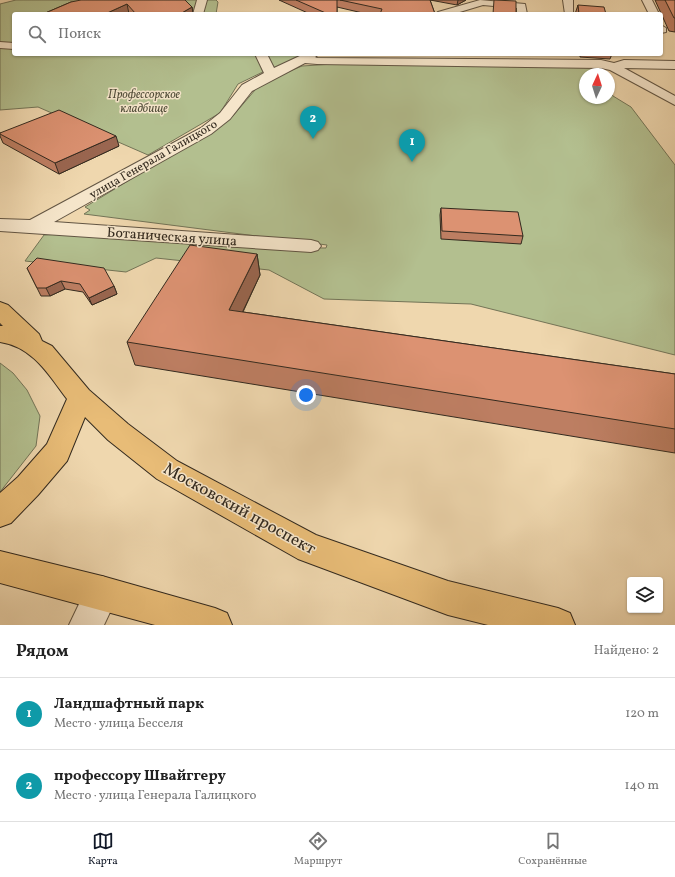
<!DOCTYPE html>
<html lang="ru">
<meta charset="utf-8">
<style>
:root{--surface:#fff;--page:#f6f6f6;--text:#222;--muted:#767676;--line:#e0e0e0;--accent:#111827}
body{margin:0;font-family:Vollkorn,serif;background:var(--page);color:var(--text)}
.controls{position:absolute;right:12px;bottom:12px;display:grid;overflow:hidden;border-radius:4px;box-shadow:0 1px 3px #0004}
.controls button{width:36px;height:36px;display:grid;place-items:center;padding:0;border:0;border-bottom:1px solid var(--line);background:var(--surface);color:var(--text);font:20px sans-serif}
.compass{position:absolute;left:579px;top:68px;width:36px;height:36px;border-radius:50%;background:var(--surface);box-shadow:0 1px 3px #0004;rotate:4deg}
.you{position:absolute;left:306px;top:395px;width:14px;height:14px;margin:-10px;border:3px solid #fff;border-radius:50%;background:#1a73e8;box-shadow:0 0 0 6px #1a73e833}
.badge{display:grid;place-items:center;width:26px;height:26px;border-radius:50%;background:var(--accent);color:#fff;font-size:13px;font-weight:700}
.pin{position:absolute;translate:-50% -33px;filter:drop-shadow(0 1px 2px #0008)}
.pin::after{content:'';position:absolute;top:21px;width:14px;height:12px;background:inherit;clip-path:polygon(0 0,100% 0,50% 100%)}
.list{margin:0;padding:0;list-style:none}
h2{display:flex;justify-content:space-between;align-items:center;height:52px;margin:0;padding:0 16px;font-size:17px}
h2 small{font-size:13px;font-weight:400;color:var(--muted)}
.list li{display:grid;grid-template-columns:26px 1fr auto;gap:12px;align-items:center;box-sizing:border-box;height:72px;padding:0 16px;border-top:1px solid var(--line)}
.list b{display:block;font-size:15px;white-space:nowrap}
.list p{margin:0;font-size:13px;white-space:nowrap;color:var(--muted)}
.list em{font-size:13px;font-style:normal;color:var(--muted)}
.icon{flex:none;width:22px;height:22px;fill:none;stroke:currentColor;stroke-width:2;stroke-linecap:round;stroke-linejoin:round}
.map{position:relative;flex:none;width:675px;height:625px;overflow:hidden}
.search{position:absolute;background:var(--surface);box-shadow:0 1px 3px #0004;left:12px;right:12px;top:12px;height:44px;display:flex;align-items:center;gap:10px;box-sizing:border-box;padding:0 14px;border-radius:4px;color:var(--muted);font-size:15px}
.sheet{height:196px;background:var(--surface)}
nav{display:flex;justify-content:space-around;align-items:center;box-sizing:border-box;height:56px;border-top:1px solid var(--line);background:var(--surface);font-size:11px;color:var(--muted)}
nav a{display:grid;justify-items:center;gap:2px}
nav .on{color:var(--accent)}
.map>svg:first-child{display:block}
.green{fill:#b3bf8f;stroke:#737457}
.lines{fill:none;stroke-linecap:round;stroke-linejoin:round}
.minor-casing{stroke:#625543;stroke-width:2}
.major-casing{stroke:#332a1f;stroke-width:2}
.minor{fill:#f5e5ca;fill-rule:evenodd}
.major{fill:#e8bc77;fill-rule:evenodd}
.wall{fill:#bd7e62;stroke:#332a1f}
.shaded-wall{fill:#9a6650;stroke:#332a1f}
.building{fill:#dc9272;stroke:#332a1f}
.labels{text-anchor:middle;stroke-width:3;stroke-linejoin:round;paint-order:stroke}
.far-park-label{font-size:12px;font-style:italic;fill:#534f3b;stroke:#f5e5ca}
.far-street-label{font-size:12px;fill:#332a1f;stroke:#f5e5ca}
.street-label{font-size:14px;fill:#332a1f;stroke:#f5e5ca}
.near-street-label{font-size:17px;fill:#332a1f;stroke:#f5e5ca}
</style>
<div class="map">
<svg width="675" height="625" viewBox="0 0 675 625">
<rect width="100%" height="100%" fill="#efd7ae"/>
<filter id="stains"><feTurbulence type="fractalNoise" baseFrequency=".005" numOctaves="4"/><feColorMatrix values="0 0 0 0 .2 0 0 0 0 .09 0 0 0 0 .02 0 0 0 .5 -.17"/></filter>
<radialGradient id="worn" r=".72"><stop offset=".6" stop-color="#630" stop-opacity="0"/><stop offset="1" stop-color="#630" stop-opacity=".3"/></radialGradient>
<g class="green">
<path d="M16,0H216L218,2L216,14H14V54H257L267,70L238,84L220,113L148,155L38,107L0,110V4Z"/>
<path d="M265,54H307L273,70Z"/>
<path d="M334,64L590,67L596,74H585V98H609V91L613,96L631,107L675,165V355L471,304L324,299L269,270L156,258L126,272L25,261L44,235L95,232L230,247L326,248L327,245L84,214L90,210L85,207L184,147L209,135L232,117L261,83L302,66Z"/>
<path d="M0,363L13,373L27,390L40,416L36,446L0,492Z"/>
</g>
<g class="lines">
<g class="minor-casing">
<g id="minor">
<path d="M197,0H207L203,14H193Z"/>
<path d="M480,0L525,4L527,14H517V8L483,5L453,14H436L438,12Z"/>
<path d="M563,0H573V14H565Z"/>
<path d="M642,0H652L659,14H649Z"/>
<path d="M661,25L666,28V32L661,33Z"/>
<path d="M0,42L14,43V49L0,48Z"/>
<path d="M255,54H267L274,68L304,54H319L315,57L317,58L601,60L614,63L624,60L675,61V69L624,68L675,96V105L610,70L601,68L317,64L305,63L252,91L230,119L211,134L54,222L311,240L318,242L321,246L318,250L311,252L0,231V219L30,220L201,128L220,113L242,85L264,73Z"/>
<path d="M102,576L114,581L119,593L104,625H69L90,581Z"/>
</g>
</g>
<g class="major-casing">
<g id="major">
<path d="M0,302L8,305L39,334L42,341L52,346L89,390L128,424L177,461L316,535L448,581L558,608L570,613L575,625H488L448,615L298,559L157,479L108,440L85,417L67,461L38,495L11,523L0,527V493L18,477L47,444L67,399C48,374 33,347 0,342V326H3L0,323Z"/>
<path d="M0,551L102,576L215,608L227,613L232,625H155L0,583Z"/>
</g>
</g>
<use href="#minor" class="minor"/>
<use href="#major" class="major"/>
</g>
<g class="wall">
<path d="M279,0H466L457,5L430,0L435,14H367L337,7V14H310Z"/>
<path d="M655,0H675V32L669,31Z"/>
<path d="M71,2L192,7L193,14H43Z"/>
<path d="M578,5L579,14H575Z"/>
<path d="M580,54H612L610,59L580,57Z"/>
<path d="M0,133L119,146L59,174L3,143L0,136Z"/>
<path d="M441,208L523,236L521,244L441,239L440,215Z"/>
<path d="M257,254L260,275L243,312L675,374V453L135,365L127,342Z"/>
<path d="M27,268L114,286L117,294L92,305L83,292L65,289L50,296H41Z"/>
</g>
<g class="shaded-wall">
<path d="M458,0H466L457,5Z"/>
<path d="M127,4L129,14H105Z"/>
<path d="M192,7L193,14H180Z"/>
<path d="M116,136L119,146L59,174L55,163Z"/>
<path d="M257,254L260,275L233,332L229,310Z"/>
<path d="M61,281L65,289L50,296L46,288Z"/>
<path d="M114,286L117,294L92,305L89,298Z"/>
</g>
<g class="building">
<path d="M81,0H185L192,7L180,14H136L127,4L105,14H43L71,2Z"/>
<path d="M296,0H337V14H328Z"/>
<path d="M340,0H430L435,14H380L382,9Z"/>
<path d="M494,0L516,1V14H493Z"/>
<path d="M665,0H675V18H674Z"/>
<path d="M578,5L604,7L606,14H579Z"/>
<path d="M59,110L116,136L55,163L0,134V133Z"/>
<path d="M441,208L518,212L523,236L442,231Z"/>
<path d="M190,245L257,254L229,310L675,374V429L127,342Z"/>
<path d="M37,258L104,268L114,286L89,298L80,284L61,281L46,288H37L27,268Z"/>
</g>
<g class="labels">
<g class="far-park-label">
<text x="144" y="98">Профессорское<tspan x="144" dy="14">кладбище</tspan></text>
</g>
<g class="far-street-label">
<text transform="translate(153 159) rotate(-30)" y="4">улица Генерала Галицкого</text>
</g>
<g class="street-label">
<text transform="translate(172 236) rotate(4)" y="5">Ботаническая улица</text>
</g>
<g class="near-street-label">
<text transform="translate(240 508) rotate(29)" y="6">Московский проспект</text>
</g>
</g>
<rect width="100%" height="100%" filter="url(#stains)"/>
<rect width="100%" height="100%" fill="url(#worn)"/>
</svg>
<div class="controls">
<button><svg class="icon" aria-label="layers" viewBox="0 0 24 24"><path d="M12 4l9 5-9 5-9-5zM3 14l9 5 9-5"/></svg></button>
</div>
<svg class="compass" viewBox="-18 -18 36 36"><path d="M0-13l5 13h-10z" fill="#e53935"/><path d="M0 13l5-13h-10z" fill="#767676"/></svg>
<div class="you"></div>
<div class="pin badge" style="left:412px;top:162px;background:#0f9aa8">1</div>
<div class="pin badge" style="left:313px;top:139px;background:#0f9aa8">2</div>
<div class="search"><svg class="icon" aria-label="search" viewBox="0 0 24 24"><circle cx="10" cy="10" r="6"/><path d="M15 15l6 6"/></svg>Поиск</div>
</div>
<section class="sheet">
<h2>Рядом<small>Найдено: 2</small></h2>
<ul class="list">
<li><span class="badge" style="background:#0f9aa8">1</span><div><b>Ландшафтный парк</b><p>Место · улица Бесселя</p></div><em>120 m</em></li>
<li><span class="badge" style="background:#0f9aa8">2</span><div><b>профессору Швайггеру</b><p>Место · улица Генерала Галицкого</p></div><em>140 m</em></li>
</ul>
</section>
<nav>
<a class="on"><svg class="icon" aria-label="map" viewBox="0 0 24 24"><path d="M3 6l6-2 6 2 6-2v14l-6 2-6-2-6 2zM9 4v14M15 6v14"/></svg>Карта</a>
<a><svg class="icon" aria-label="directions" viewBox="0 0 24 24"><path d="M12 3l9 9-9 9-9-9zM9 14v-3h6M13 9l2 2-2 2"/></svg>Маршрут</a>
<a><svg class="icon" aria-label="saved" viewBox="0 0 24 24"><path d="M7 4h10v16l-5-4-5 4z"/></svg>Сохранённые</a>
</nav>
